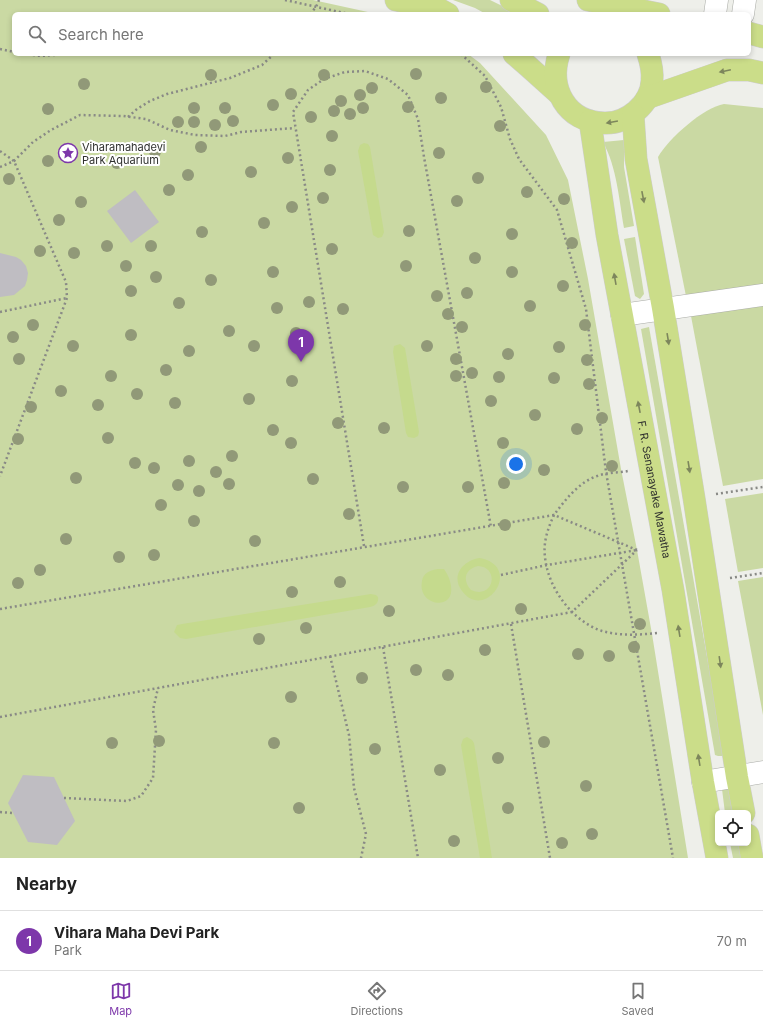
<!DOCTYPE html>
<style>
:root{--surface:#fff;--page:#f6f6f6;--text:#222;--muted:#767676;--line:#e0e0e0;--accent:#7d37aa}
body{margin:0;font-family:Inter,sans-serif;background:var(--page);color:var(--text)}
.controls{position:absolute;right:12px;bottom:12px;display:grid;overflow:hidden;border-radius:6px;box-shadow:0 2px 6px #0003}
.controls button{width:36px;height:36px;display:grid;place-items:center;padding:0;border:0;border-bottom:1px solid var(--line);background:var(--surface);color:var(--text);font:20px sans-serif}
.you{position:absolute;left:516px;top:464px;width:14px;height:14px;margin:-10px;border:3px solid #fff;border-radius:50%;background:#1a73e8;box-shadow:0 0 0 6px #1a73e833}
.badge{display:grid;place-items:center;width:26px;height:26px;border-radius:50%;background:var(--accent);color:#fff;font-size:13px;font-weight:700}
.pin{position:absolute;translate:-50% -33px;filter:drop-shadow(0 1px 2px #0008)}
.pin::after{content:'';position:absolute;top:21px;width:14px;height:12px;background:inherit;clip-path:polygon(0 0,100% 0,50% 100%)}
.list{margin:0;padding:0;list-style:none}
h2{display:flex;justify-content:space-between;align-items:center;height:52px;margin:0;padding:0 16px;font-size:17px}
h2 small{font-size:13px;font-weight:400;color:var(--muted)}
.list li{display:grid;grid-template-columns:26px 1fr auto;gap:12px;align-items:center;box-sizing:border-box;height:60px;padding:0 16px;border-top:1px solid var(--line)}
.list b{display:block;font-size:15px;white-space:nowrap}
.list p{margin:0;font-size:13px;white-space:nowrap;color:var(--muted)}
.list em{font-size:13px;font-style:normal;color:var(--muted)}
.icon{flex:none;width:22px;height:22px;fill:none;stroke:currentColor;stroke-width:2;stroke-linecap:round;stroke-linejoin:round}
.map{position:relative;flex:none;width:763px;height:858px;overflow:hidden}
.search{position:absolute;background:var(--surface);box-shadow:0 2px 6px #0003;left:12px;right:12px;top:12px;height:44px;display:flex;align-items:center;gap:10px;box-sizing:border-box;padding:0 14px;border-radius:6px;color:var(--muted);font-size:15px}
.sheet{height:112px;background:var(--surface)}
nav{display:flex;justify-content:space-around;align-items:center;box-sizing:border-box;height:56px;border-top:1px solid var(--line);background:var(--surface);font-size:11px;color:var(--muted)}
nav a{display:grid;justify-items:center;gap:2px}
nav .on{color:var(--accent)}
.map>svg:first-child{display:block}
.green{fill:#cad9a3}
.water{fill:#c5da8d;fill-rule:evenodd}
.building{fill:#bfbdc2}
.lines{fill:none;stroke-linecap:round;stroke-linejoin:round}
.minor-casing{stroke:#aaaca7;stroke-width:23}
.major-casing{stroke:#cdcdcd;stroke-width:23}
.path{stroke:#898a86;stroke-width:2.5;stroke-dasharray:2 3;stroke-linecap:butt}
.minor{stroke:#fff;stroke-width:22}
.major{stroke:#cbdd89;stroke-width:22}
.tree{fill:#919978}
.oneway{fill:#7d865c}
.labels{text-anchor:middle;stroke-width:4;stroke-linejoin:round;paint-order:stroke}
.poi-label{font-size:11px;fill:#2f302e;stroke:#fff;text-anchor:start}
.street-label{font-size:11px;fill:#2f302e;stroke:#fff}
</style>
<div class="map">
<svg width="763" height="858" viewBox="0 0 763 858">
<rect width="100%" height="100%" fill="#eeefea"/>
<g class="green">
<path d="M0,0H313L377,14H14V54H468L480,63L546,135L568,180L588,279L621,469L637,550L652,634L688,858H0Z"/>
<path d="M453,0H490L519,14H486L475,8Z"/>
<path d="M724,104L763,108V285L686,296L658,157C668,139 704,107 724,104Z"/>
<path d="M624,140V167L634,226L624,228C619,199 617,168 603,142Z"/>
<path d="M635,237L644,294L640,299L635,296L624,239Z"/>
<path d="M763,302V479L723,486L691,316Z"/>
<path d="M649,327L724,753L722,756H718L715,755L641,329Z"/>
<path d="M763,493V568L738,572L725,499Z"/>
<path d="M763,577V715L738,581Z"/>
<path d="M728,787L735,813H725L722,789Z"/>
<path d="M730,843H740L743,858H733Z"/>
</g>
<g class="water">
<path d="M364,143L368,144L370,147L384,232L382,237L378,238L373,235L358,151L360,145Z"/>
<path d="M400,344L405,348L419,432L418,436L414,438L408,437L406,433L393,352L394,346Z"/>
<path d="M480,558C524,567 485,622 462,591C450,575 464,560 480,558ZM478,566C500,567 494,600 471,590C462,580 465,569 478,566Z"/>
<path d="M438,569H444C448,575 450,579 451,586C455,612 417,606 422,581C423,573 430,570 438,569Z"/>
<path d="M371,594L376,595L378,597C379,603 375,606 370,607L186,639L180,638L174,632L177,625L182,624Z"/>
<path d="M467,737L472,740L474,743L492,858H480L461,745L463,739Z"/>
</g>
<g class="building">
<path d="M135,190L159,222L131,243L107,211Z"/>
<path d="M0,253L16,257L21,260L26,266L28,273L27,280L25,286L14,295L0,297Z"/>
<path d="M23,775L54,777L75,821L57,845L28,842L8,803Z"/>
</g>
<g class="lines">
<g class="minor-casing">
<g id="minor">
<path d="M715,14L717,0"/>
<path d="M743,14L745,0"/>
<path d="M622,315L763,295"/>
<path d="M703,782L763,772"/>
</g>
</g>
<g class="major-casing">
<g id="major">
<path d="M396,0L437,8L448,14"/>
<path d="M511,0L538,14"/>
<path d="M588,0L659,14"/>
<path d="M749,33L763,37"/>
<path d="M514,54L529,67L559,94"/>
<path d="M559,54C548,88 566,122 604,123C627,124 651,104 652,81C653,71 651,63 648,54"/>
<path d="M647,98L727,70H749L763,73"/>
<path d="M633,114L636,159L663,308L694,498L737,777L744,813"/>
<path id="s1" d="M590,121L607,235L673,590L703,782L717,858"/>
<path d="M748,835L752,858"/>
</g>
</g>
<g class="path">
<path d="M285,0L349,14"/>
<path d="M310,14L316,7L319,0"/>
<path d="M0,49L14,52"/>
<path d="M23,54L41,56L67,54"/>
<path d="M461,54L485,76L501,107L510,139L519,159L557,210L586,309L606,472L673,858"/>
<path d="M128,117L137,109L150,101L167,94L230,78L262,65L274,54"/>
<path d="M0,151L14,161L66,282L67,298L0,476"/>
<path d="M0,167L14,161L33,142L51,130L80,115L123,116L146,119L170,130L195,135L225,136L241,132L295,128"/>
<path d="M0,312L67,298"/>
<path d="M716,494L763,487"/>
<path d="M364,546L293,112L308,90L324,79L345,72L365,71L388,79L408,95L418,119L424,157L491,527"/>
<path d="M637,550L554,515C548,528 543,542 545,557C548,588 572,621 602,631C620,636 639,635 657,633"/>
<path d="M501,575L547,565L637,550"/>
<path d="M730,578L763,573"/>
<path d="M0,609L554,515C565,500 579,482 597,476C607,472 618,473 628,471"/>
<path d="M511,624L550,858"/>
<path d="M383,647L418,858"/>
<path d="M330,656L349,735L354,788L366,834L361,858"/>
<path d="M0,717L572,612L637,550"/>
<path d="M64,798L127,801L141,796L153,778L156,730L153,710L158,688"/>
<path d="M0,812L13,813"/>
</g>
<use href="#minor" class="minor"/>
<use href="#major" class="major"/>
</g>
<g class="tree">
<circle cx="416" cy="74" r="6"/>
<circle cx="211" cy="75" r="6"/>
<circle cx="324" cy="75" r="6"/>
<circle cx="84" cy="84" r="6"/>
<circle cx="486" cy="87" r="6"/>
<circle cx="372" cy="88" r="6"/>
<circle cx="291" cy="94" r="6"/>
<circle cx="360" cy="95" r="6"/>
<circle cx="441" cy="98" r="6"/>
<circle cx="341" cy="101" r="6"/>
<circle cx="273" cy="105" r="6"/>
<circle cx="408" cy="107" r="6"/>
<circle cx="194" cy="108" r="6"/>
<circle cx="225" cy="108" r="6"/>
<circle cx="363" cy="108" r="6"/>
<circle cx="48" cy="109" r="6"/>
<circle cx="334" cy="111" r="6"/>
<circle cx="350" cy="114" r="6"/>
<circle cx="311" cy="117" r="6"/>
<circle cx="233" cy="121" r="6"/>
<circle cx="178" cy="122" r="6"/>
<circle cx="194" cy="122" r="6"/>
<circle cx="215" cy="125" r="6"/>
<circle cx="500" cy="126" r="6"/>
<circle cx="332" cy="136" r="6"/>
<circle cx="201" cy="147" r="6"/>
<circle cx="155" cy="152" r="6"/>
<circle cx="439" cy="153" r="6"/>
<circle cx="288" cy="158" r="6"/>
<circle cx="48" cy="161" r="6"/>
<circle cx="117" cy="163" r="6"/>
<circle cx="330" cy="170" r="6"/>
<circle cx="251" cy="172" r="6"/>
<circle cx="188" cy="175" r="6"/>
<circle cx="478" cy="178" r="6"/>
<circle cx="9" cy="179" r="6"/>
<circle cx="169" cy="190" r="6"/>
<circle cx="527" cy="192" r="6"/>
<circle cx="323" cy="198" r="6"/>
<circle cx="564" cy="199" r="6"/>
<circle cx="457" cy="201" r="6"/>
<circle cx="81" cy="202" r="6"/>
<circle cx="292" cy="207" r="6"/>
<circle cx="59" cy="220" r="6"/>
<circle cx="264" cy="223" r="6"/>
<circle cx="409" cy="231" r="6"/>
<circle cx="202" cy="232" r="6"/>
<circle cx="512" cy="234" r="6"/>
<circle cx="572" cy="243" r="6"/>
<circle cx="107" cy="246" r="6"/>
<circle cx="151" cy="246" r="6"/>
<circle cx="332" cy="249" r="6"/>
<circle cx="40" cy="251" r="6"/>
<circle cx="74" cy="253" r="6"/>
<circle cx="475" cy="258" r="6"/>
<circle cx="126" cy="266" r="6"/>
<circle cx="406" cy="266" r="6"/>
<circle cx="273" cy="272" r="6"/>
<circle cx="512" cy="272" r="6"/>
<circle cx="156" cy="277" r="6"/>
<circle cx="211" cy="280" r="6"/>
<circle cx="563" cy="286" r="6"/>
<circle cx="131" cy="291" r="6"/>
<circle cx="467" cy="293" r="6"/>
<circle cx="437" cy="296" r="6"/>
<circle cx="309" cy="302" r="6"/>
<circle cx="179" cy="303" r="6"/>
<circle cx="530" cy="306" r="6"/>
<circle cx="277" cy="308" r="6"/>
<circle cx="343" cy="309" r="6"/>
<circle cx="448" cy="314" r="6"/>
<circle cx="33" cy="325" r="6"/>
<circle cx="585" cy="325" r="6"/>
<circle cx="462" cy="327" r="6"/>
<circle cx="229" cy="331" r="6"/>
<circle cx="296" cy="333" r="6"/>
<circle cx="131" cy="335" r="6"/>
<circle cx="13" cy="337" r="6"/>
<circle cx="73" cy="346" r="6"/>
<circle cx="254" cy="346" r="6"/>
<circle cx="427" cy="346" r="6"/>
<circle cx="559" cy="347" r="6"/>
<circle cx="189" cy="351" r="6"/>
<circle cx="508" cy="354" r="6"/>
<circle cx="19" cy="359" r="6"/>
<circle cx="456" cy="359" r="6"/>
<circle cx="587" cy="360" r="6"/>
<circle cx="166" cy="370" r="6"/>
<circle cx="472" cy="373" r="6"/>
<circle cx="111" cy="376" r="6"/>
<circle cx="456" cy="376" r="6"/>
<circle cx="499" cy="377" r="6"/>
<circle cx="554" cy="378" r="6"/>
<circle cx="292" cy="381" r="6"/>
<circle cx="589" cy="384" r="6"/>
<circle cx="61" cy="391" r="6"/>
<circle cx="137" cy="394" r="6"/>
<circle cx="249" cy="399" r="6"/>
<circle cx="491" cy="401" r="6"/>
<circle cx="175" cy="403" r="6"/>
<circle cx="98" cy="405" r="6"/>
<circle cx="31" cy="407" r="6"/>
<circle cx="535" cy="415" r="6"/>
<circle cx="602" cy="418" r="6"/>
<circle cx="338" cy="423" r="6"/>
<circle cx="384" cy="428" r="6"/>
<circle cx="577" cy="429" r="6"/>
<circle cx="273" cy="430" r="6"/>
<circle cx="108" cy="438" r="6"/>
<circle cx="18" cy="439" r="6"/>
<circle cx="291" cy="443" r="6"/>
<circle cx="503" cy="443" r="6"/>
<circle cx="232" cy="456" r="6"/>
<circle cx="189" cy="461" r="6"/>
<circle cx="135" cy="463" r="6"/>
<circle cx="612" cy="466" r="6"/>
<circle cx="154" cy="468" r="6"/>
<circle cx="544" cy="470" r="6"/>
<circle cx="216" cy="472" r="6"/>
<circle cx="76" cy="478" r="6"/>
<circle cx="313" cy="479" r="6"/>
<circle cx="504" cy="483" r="6"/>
<circle cx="229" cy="484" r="6"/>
<circle cx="178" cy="485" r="6"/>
<circle cx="403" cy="487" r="6"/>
<circle cx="468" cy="487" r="6"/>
<circle cx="199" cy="491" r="6"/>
<circle cx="161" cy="505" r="6"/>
<circle cx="349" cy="514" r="6"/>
<circle cx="194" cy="521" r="6"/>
<circle cx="505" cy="525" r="6"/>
<circle cx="66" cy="539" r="6"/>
<circle cx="255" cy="541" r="6"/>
<circle cx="154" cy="555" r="6"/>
<circle cx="119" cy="557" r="6"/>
<circle cx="40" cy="570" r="6"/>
<circle cx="340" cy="582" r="6"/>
<circle cx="18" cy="583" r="6"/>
<circle cx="292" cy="592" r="6"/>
<circle cx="521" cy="609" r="6"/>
<circle cx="389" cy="611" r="6"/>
<circle cx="640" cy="624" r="6"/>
<circle cx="306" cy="628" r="6"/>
<circle cx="259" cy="639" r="6"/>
<circle cx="634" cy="647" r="6"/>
<circle cx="485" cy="650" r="6"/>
<circle cx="578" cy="654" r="6"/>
<circle cx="609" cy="656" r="6"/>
<circle cx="416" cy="670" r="6"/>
<circle cx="448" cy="675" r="6"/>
<circle cx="362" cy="678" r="6"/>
<circle cx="291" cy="697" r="6"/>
<circle cx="159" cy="741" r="6"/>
<circle cx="544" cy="742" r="6"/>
<circle cx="112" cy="743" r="6"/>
<circle cx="274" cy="743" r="6"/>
<circle cx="375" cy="749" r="6"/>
<circle cx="498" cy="758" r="6"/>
<circle cx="440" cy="770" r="6"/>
<circle cx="586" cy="786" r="6"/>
<circle cx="299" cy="808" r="6"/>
<circle cx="508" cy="808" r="6"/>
<circle cx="592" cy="834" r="6"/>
<circle cx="454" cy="841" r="6"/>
<circle cx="562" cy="843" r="6"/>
</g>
<defs><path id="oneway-solid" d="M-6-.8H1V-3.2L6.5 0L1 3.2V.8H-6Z"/></defs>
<g class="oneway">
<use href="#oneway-solid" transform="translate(725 71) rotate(168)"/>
<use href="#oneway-solid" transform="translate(612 122) rotate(170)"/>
<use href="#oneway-solid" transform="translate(643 197) rotate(79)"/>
<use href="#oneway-solid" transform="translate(615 279) rotate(-100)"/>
<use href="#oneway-solid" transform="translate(668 339) rotate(81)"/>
<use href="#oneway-solid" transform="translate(639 407) rotate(-101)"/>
<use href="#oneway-solid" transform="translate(689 467) rotate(81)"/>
<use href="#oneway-solid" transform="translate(679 631) rotate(-99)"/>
<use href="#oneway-solid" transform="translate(720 662) rotate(82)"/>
<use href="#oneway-solid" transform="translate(699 760) rotate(-99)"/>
</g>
<defs>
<g id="sight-ring" transform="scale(1)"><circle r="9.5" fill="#fff" stroke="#7d37aa" stroke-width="1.5"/><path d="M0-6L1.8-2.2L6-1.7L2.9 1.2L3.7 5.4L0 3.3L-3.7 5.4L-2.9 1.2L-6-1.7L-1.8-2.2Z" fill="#7d37aa"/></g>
</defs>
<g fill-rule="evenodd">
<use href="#sight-ring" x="68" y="153"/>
</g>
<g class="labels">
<g class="poi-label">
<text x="82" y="151">Viharamahadevi<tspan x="82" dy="13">Park Aquarium</tspan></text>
</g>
<g class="street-label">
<text dy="4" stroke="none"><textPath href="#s1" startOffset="374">F. R. Senanayake Mawatha</textPath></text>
</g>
</g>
</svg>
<div class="controls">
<button><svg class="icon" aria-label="locate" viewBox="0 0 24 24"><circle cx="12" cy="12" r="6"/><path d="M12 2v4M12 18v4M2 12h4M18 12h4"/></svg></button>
</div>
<div class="you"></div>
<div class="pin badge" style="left:301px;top:362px">1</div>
<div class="search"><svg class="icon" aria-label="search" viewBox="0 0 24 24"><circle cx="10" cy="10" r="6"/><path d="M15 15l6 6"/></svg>Search here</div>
</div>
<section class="sheet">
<h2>Nearby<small></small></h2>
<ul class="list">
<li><span class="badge">1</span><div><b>Vihara Maha Devi Park</b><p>Park</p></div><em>70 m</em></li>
</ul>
</section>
<nav>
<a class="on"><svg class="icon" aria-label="map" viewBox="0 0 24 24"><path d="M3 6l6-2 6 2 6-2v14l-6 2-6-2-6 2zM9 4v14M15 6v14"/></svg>Map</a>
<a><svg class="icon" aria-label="directions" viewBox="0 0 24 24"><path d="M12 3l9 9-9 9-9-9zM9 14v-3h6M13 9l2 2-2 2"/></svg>Directions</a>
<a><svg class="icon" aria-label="saved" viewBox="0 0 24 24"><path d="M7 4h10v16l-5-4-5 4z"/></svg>Saved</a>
</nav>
